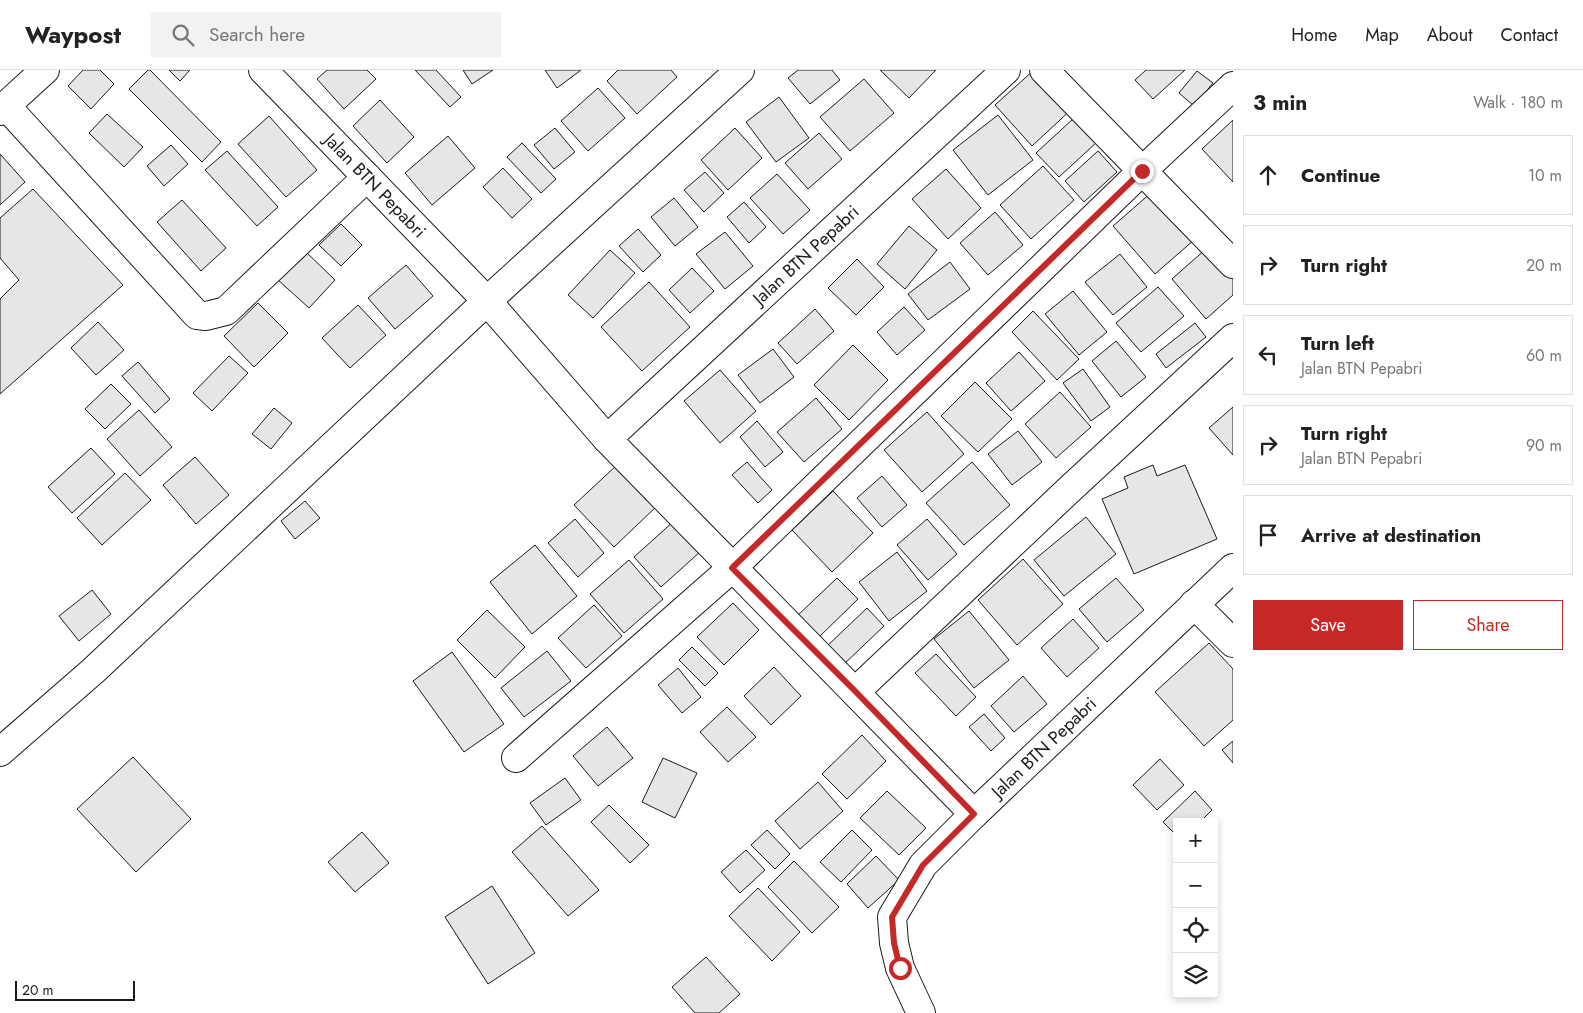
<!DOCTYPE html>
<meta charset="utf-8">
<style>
:root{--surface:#fff;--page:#f2f2f2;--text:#222;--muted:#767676;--line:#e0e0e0;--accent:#c62828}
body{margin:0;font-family:Jost,sans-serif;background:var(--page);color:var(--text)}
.controls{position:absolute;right:15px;bottom:15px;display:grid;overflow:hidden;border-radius:0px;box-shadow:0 2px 8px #0003}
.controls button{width:45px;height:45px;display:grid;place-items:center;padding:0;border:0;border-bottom:1px solid var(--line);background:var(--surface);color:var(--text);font:25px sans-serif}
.scale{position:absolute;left:15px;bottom:12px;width:120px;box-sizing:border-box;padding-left:5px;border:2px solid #1a1a1a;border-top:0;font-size:14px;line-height:18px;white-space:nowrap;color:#1a1a1a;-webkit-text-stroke:4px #fff;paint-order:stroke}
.stop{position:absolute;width:15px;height:15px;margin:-11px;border:4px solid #c62828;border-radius:50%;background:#fff}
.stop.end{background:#c62828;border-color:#fff;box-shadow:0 1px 5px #0008}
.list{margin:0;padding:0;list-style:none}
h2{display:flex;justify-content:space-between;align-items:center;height:65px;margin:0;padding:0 20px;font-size:21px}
h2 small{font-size:16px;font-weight:400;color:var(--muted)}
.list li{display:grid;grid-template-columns:32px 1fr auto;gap:15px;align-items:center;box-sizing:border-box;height:80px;margin:0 10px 10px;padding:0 10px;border:1px solid var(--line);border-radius:0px}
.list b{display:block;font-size:19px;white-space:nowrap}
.list p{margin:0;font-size:16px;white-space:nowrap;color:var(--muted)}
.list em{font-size:16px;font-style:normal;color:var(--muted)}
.actions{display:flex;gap:10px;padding:15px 20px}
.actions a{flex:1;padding:11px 0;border:1px solid var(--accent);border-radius:0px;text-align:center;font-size:18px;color:var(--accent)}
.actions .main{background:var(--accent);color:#fff}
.icon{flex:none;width:28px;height:28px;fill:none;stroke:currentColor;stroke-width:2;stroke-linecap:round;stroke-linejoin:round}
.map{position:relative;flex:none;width:1233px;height:943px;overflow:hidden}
header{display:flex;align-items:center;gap:30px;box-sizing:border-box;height:70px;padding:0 25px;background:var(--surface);border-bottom:1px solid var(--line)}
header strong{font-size:24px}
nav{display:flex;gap:28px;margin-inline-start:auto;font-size:18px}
.search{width:350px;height:45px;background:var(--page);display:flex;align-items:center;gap:12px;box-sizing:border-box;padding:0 18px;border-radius:0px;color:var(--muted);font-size:19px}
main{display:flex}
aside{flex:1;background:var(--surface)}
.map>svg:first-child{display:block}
.building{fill:#e6e6e6;stroke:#1a1a1a}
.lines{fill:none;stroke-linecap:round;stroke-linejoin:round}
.street-casing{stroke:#1a1a1a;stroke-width:30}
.street{stroke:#fff;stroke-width:28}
.route{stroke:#c62828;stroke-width:6}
.labels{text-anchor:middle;stroke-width:4;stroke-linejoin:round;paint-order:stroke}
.street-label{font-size:18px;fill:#1a1a1a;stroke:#fff}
</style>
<header>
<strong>Waypost</strong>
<div class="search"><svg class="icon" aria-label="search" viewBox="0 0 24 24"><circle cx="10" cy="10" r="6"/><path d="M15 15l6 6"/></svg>Search here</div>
<nav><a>Home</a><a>Map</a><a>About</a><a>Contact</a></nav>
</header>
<main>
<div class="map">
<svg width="1233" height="943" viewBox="0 0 1233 943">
<rect width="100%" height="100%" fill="#fff"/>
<g class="building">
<path d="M83,0H100L114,14L91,39L68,16Z"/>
<path d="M148,0H150L221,72L202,92L129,19Z"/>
<path d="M169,0H190L180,11Z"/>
<path d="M327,0H367L376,9L344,39L317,9Z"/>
<path d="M415,0H436L461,27L450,37Z"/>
<path d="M463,0H493L472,14Z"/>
<path d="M545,0H581L557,18Z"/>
<path d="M618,0H671L677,7L637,44L607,11Z"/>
<path d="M798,0H832L840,10L810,34L788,8Z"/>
<path d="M880,0H936L909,28Z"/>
<path d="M1034,0L1074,37L1032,76L995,35Z"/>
<path d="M1146,0H1185L1153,29L1135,10Z"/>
<path d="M1197,1L1213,13L1194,36L1179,23Z"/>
<path d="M864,9L894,43L850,81L820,47Z"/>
<path d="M598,18L625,48L588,81L561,51Z"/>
<path d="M779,27L809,68L776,92L746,52Z"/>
<path d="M380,30L414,67L387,93L353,56Z"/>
<path d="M107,44L143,77L124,97L89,63Z"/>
<path d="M998,45L1033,90L988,125L953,80Z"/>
<path d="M269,46L317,100L286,127L238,74Z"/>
<path d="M1074,48L1097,72L1059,107L1036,83Z"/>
<path d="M1233,50V112L1202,79Z"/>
<path d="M555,58L575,82L554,99L534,75Z"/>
<path d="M735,58L762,88L728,120L701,90Z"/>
<path d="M819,63L842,89L808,119L785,93Z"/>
<path d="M448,66L475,98L432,135L405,103Z"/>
<path d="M522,73L556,109L541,123L507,87Z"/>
<path d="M171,75L188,94L164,116L147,96Z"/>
<path d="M227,81L278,137L257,156L205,100Z"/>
<path d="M1098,81L1117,102L1084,132L1065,111Z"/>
<path d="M0,84L25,112L0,135Z"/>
<path d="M1043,96L1074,130L1031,169L1000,135Z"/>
<path d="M503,98L532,129L512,148L483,117Z"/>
<path d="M946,99L981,138L948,169L912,129Z"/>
<path d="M705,102L724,123L704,142L684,120Z"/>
<path d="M777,104L810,140L783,164L750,128Z"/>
<path d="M33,119L123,215L0,324V229L19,210L0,188V148Z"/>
<path d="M1152,122L1194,170L1155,204L1113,156Z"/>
<path d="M674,128L698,157L675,176L651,147Z"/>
<path d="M182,130L226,178L201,201L157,152Z"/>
<path d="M744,132L766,157L749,173L727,147Z"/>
<path d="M995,142L1023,175L988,205L960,173Z"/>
<path d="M341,154L362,175L341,196L319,175Z"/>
<path d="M909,156L937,180L905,219L877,194Z"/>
<path d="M638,159L661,185L643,202L619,176Z"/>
<path d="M725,162L753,196L725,219L696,184Z"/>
<path d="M1207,178L1233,208V225L1206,249L1172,209Z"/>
<path d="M304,180L335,210L309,238L277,209Z"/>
<path d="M610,180L635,203L593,248L568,225Z"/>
<path d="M1120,184L1147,217L1113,245L1085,212Z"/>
<path d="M857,189L884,217L856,245L828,218Z"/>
<path d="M950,192L970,219L928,250L908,224Z"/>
<path d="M406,195L433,226L395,259L368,228Z"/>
<path d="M692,198L714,221L690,243L669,220Z"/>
<path d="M649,212L690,257L642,301L601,257Z"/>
<path d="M1158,217L1184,246L1141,282L1116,253Z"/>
<path d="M1073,221L1107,262L1079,285L1045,244Z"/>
<path d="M258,233L288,263L254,297L224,266Z"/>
<path d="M358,235L386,265L350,298L322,268Z"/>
<path d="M904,237L925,260L897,285L877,262Z"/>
<path d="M815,239L834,261L797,294L778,273Z"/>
<path d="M1033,241L1079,289L1057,310L1012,262Z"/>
<path d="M98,252L124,280L96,305L71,278Z"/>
<path d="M1195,253L1206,267L1166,298L1156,284Z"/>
<path d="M1116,271L1146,307L1121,327L1092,291Z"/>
<path d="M853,275L888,310L849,350L814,315Z"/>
<path d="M773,279L794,307L760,333L738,305Z"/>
<path d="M1019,282L1045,311L1011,341L986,313Z"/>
<path d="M229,286L248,303L212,341L193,323Z"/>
<path d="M138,292L170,329L155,343L122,306Z"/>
<path d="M1083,299L1110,337L1091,351L1063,313Z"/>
<path d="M720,300L756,341L720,373L684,331Z"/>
<path d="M975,312L1012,349L978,382L941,346Z"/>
<path d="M111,314L131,334L105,359L85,339Z"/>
<path d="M1060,322L1091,357L1056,388L1025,354Z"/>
<path d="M816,328L842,359L804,392L777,362Z"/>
<path d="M1233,337V385L1209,358Z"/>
<path d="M274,338L292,353L271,379L252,364Z"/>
<path d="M139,340L172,377L140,406L107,369Z"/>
<path d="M927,342L964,384L922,422L884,380Z"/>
<path d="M757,351L783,382L765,397L740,367Z"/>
<path d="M1018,361L1042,392L1012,415L988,384Z"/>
<path d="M91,378L115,404L72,443L48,417Z"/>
<path d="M195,387L229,425L196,454L163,415Z"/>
<path d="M747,392L772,420L758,433L732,405Z"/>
<path d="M972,392L1010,435L964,475L926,433Z"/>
<path d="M618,394L657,436L614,477L574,435Z"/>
<path d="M1153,395L1157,406L1185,395L1217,469L1134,504L1102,429L1128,418L1124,407Z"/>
<path d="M125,403L151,430L102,475L77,448Z"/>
<path d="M882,406L907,435L882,457L857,428Z"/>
<path d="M833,421L873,463L832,502L792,460Z"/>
<path d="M305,431L320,448L295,469L281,451Z"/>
<path d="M1086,447L1116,484L1064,526L1034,490Z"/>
<path d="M575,449L604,483L578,507L548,473Z"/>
<path d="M927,449L957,484L928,510L897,475Z"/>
<path d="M674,451L701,481L661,517L634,487Z"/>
<path d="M535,475L577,526L532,564L490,512Z"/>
<path d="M897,482L927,521L889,551L859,512Z"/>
<path d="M1023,489L1063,534L1017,575L978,530Z"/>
<path d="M629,490L663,529L624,563L590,524Z"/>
<path d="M837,508L858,529L817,569L796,547Z"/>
<path d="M1116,508L1144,540L1107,572L1079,539Z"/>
<path d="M92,520L111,544L79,571L59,546Z"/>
<path d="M733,533L759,560L724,595L697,567Z"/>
<path d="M594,535L622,566L586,598L558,568Z"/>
<path d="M867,538L884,556L842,596L825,578Z"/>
<path d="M487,540L525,577L495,608L457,570Z"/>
<path d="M969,541L1009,590L974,618L934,569Z"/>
<path d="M1073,549L1099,578L1067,607L1041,578Z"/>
<path d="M1209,573L1233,599V650L1204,676L1155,622Z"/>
<path d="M692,577L718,603L705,616L679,590Z"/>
<path d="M547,581L571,611L524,647L501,618Z"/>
<path d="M452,582L504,654L464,682L413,611Z"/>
<path d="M936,584L976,627L956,646L915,603Z"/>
<path d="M774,597L801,626L771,655L744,626Z"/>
<path d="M678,598L701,627L682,643L658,615Z"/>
<path d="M1023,606L1047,634L1014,662L991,636Z"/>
<path d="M727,637L756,667L728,692L700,662Z"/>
<path d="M984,644L1005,668L991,681L969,657Z"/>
<path d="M607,657L633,688L598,716L573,686Z"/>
<path d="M862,665L886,691L847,729L822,704Z"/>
<path d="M1233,671V693L1222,680Z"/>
<path d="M133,687L191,749L136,802L77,739Z"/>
<path d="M663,688L697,703L675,748L642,732Z"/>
<path d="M1160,689L1184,715L1157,740L1133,715Z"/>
<path d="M565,708L581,730L546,755L530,733Z"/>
<path d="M818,712L843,741L800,779L775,751Z"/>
<path d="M887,721L926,758L899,785L860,748Z"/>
<path d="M1195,721L1212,740L1200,752H1177V766L1163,752Z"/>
<path d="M609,735L649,775L630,793L591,752Z"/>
<path d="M542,756L599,820L568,846L512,782Z"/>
<path d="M767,760L790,784L775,799L751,775Z"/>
<path d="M852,760L872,780L841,812L820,792Z"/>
<path d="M362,762L389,793L355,822L328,792Z"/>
<path d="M746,780L765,800L740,823L721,802Z"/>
<path d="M876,786L899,810L868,838L847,814Z"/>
<path d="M794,791L839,837L812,863L768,817Z"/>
<path d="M492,816L535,883L488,914L445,847Z"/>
<path d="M758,818L800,862L772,891L729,846Z"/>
<path d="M706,887L740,924L719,943H695L672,917Z"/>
</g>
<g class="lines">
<g class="street-casing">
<g id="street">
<path id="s1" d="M263,0L487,231L607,369L974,744L1233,498"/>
<path d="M1044,0L1233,194"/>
<path d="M6,36L197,245L206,246L226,241L367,107"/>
<path d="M0,41L45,0"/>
<path id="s2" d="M607,369L1006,0"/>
<path d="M1194,534L1233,573"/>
<path d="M856,621L1071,418L1233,268"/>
<path d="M0,682L93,601L487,231L740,0"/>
<path d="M516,688L732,498L1142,101L1233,16"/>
<path d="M921,943L900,898L894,873L892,847L923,795L974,744"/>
</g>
</g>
<use href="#street" class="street"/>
</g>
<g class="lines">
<path class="route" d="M900,898L894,873L892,847L923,795L974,744L856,622L732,498L1142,101"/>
</g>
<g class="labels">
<g class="street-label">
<text dy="6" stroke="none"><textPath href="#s1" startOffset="161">Jalan BTN Pepabri</textPath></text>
<text dy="6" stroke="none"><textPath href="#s2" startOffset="271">Jalan BTN Pepabri</textPath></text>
<text dy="6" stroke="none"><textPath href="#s1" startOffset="1126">Jalan BTN Pepabri</textPath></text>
</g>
</g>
</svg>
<div class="controls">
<button>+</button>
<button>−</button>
<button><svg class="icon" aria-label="locate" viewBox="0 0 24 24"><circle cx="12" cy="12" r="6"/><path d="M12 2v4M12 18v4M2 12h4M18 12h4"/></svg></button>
<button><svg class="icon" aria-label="layers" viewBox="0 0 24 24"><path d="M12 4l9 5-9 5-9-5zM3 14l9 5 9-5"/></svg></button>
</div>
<div class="scale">20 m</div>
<div class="stop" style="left:900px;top:898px"></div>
<div class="stop end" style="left:1142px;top:101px"></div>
</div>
<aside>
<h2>3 min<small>Walk · 180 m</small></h2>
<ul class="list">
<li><svg class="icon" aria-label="ahead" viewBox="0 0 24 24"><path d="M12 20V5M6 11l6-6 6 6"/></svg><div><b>Continue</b></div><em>10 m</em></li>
<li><svg class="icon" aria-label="right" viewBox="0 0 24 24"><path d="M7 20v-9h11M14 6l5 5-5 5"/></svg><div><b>Turn right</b></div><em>20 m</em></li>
<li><svg class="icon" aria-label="left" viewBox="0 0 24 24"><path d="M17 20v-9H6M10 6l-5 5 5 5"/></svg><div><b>Turn left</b><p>Jalan BTN Pepabri</p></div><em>60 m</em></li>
<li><svg class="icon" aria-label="right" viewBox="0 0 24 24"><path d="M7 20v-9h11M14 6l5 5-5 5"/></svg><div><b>Turn right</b><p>Jalan BTN Pepabri</p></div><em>90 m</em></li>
<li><svg class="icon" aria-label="arrive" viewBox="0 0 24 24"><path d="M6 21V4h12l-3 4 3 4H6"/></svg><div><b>Arrive at destination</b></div></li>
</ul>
<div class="actions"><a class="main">Save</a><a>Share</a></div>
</aside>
</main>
